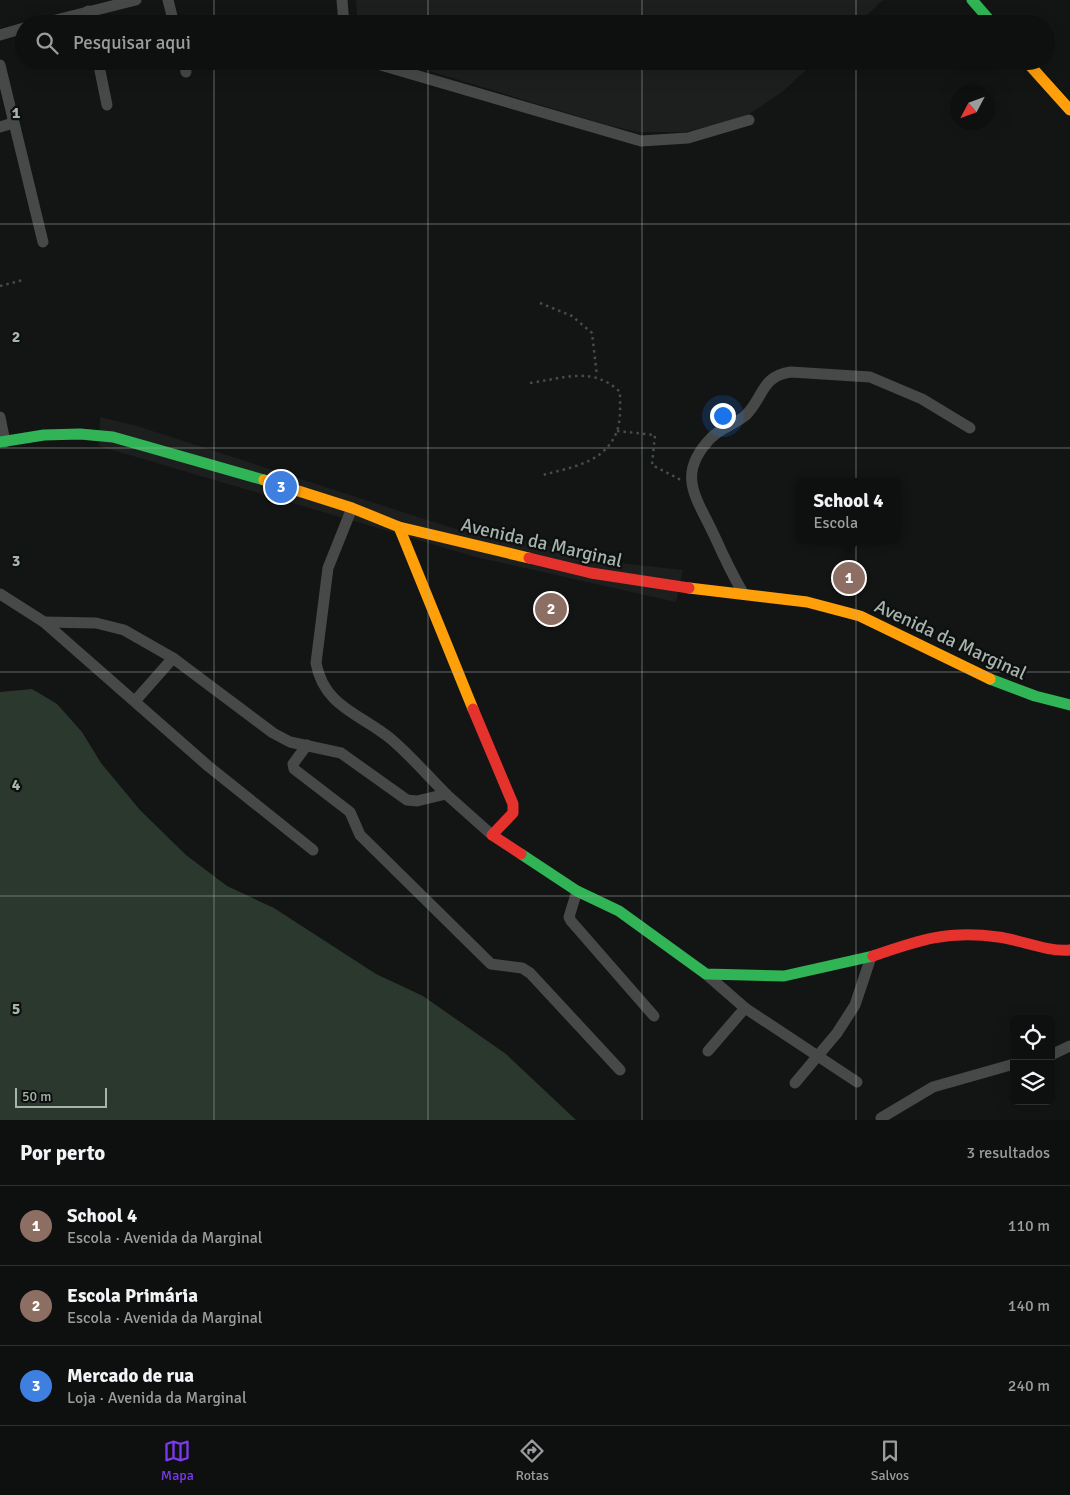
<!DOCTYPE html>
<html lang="pt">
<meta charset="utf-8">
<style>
:root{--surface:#0e0f0f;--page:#171818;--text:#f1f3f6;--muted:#9b9c9e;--line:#2e2f2f;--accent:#7c3aed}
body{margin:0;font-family:Signika,sans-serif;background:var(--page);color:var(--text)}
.controls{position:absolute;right:15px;bottom:15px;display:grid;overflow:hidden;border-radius:8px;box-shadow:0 5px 20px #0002}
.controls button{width:45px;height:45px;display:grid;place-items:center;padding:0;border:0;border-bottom:1px solid var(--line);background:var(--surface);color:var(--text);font:25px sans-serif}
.compass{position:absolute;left:950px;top:85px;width:45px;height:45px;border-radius:50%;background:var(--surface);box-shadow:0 5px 20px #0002;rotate:229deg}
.scale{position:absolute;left:15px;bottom:12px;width:92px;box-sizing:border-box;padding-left:5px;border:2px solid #a5b4ac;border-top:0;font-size:14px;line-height:18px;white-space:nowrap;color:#a5b4ac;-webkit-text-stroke:4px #0e0f0f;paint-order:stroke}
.you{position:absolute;left:722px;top:415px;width:18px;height:18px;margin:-12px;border:4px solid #fff;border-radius:50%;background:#1a73e8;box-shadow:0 0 0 8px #1a73e833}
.badge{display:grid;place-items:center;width:32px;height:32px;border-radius:50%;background:var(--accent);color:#fff;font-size:16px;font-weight:700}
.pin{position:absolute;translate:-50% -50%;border:2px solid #fff;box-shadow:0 1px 5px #0006}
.popup{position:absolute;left:796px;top:478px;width:105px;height:65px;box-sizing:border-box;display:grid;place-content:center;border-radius:8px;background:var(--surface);filter:drop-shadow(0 1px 4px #0005);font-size:16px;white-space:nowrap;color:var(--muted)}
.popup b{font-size:19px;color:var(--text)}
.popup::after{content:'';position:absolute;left:50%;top:100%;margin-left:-10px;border:10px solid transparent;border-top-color:var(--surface)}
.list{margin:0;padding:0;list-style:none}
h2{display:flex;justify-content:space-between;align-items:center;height:65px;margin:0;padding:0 20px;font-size:21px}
h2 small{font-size:16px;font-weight:400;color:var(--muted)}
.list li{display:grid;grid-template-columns:32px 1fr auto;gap:15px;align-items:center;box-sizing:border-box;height:80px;padding:0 20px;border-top:1px solid var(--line)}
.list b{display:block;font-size:19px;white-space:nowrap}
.list p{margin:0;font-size:16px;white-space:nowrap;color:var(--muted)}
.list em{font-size:16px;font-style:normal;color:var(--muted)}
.icon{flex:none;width:28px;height:28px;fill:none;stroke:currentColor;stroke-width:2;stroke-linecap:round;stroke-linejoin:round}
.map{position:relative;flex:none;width:1070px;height:1120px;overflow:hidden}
.search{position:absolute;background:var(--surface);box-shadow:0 5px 20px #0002;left:15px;right:15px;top:15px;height:55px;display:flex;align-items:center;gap:12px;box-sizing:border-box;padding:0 18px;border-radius:28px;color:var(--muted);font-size:19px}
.sheet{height:305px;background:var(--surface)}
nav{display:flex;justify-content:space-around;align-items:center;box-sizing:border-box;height:70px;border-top:1px solid var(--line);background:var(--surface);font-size:14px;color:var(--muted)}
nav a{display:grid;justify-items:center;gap:2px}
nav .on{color:var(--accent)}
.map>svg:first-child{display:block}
.built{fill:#1d1f1f}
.water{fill:#2b382d}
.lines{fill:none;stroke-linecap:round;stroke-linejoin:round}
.path{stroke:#474b49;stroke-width:2.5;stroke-dasharray:2.5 4;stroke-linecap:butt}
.street{stroke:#464948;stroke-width:11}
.fast{stroke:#30b455;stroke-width:11}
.slow{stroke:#ff9f0a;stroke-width:11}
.jam{stroke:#e5322d;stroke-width:11}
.grid{fill:none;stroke:#a5b4ac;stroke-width:1;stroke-opacity:0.55}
.labels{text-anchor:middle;stroke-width:4.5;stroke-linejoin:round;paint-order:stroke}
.street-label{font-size:19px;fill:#a5b4ac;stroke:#0e0f0f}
.grid-label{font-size:16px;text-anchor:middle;font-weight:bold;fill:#a5b4ac;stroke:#0e0f0f;stroke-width:4.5;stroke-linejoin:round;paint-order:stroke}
</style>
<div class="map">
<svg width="1070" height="1120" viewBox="0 0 1070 1120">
<rect width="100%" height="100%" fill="#131414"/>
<g class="built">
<path d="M356,0H883L857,24H358Z"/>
<path d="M396,61H816L782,92L751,113L723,123L685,132H638L607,125Z"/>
<path d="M100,417L137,426L452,528L532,542L611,562L683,570L676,602L476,557L99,446Z"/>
<path d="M547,596L563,602L556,621L540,616Z"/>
</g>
<path class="water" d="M32,689L57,704L82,732L101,763L140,810L186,855L227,886L274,908L376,974L423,996L506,1054L576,1120H0V692Z"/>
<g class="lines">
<g class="path">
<path d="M0,286L23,280"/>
<path d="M540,303L572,316L592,333L597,376"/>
<path d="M530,383C565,378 593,366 620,392C620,404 621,420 617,431C605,463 572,467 543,475"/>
<path d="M617,431L655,435L652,465L681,480"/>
</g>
<g class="street">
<path d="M168,0L174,24"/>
<path d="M342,0L344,24"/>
<path d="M88,11L91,24"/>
<path d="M40,24L136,0"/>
<path d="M0,35L24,28"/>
<path d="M98,61L107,105"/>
<path d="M184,61L186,72"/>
<path d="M367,61L641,141L688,138L749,120"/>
<path d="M0,65L43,242"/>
<path d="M0,127L13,123"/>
<path d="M0,417L5,442"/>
<path d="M352,508L328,568L316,663C324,707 361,714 391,739C411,756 428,776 446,794"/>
<path d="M743,593C732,574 723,555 714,535C697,498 675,475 711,438C720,428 736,424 746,415C764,397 761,376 791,372L870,377L922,399L970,428"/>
<path d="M0,594L44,622L208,766L313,850"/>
<path d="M44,622L96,623L124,630L173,658L273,733L290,742L341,753L407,800L417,801L446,794L492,835"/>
<path d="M135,701L173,658"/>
<path d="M307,745L293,764L294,769L350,812L360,835L491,964L522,968L530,973L620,1070"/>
<path d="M577,891L569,917L571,921L654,1016"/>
<path d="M706,974L745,1008L708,1051"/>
<path d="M745,1008L857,1082"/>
<path d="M1051,1055L1070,1046"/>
<path d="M795,1083L837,1033L855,1005L871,957"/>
<path d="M881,1118L933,1087L1014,1064"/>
</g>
<g class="fast">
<path d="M972,0L993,24"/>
<path d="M0,442L44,435L80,434L113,437L264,480"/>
<path d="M990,679L1035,696L1070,705"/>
<path d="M521,854L577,891L619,911L706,974L784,976L873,956"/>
</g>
<g class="slow">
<path d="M1026,61L1070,110"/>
<path d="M264,480L352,508L399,527L529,558"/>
<path d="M399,527L473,709"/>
<path d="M689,588L807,602L860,616L990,679"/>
</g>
<g class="jam">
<path d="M529,558L591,573L689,588"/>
<path d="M473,709L513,804V813L492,835L521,854"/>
<path d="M873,956C919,940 948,930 998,937C1022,940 1046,952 1070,950"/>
</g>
</g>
<path class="grid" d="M214,0V24M428,0V24M642,0V24M856,0V24M214,61V1120M428,61V1120M642,61V1120M856,61V1120M0,224H1070M0,448H1070M0,672H1070M0,896H1070"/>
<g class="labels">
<g class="street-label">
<text transform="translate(542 542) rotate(13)" y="7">Avenida da Marginal</text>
<text transform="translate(951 639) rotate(25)" y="7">Avenida da Marginal</text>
</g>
</g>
<g class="grid-label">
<text x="16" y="118">1</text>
<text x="16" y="342">2</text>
<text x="16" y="566">3</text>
<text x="16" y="790">4</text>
<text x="16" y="1014">5</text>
</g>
</svg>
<div class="controls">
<button><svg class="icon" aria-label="locate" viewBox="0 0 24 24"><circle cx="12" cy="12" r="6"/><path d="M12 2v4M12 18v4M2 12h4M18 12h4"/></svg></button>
<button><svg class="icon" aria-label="layers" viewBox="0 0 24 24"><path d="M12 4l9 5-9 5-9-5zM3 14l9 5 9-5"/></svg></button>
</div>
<svg class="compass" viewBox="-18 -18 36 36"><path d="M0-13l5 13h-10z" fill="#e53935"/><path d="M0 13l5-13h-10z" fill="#9b9c9e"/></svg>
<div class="scale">50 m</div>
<div class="you"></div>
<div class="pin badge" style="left:849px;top:578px;background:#8d6e63">1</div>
<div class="popup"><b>School 4</b>Escola</div>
<div class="pin badge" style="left:551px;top:609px;background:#8d6e63">2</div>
<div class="pin badge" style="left:281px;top:487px;background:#3f7fe0">3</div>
<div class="search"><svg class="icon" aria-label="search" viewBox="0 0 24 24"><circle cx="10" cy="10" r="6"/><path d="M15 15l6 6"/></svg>Pesquisar aqui</div>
</div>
<section class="sheet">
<h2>Por perto<small>3 resultados</small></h2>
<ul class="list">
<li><span class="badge" style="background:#8d6e63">1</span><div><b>School 4</b><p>Escola · Avenida da Marginal</p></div><em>110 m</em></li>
<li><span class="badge" style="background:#8d6e63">2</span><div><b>Escola Primária</b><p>Escola · Avenida da Marginal</p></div><em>140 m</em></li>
<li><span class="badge" style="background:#3f7fe0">3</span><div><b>Mercado de rua</b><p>Loja · Avenida da Marginal</p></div><em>240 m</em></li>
</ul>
</section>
<nav>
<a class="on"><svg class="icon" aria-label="map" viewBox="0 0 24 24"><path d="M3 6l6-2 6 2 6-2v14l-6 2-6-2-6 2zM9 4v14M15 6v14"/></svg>Mapa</a>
<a><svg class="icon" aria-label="directions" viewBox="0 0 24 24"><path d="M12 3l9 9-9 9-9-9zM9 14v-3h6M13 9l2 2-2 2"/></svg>Rotas</a>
<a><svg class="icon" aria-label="saved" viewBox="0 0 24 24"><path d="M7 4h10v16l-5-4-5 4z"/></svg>Salvos</a>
</nav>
